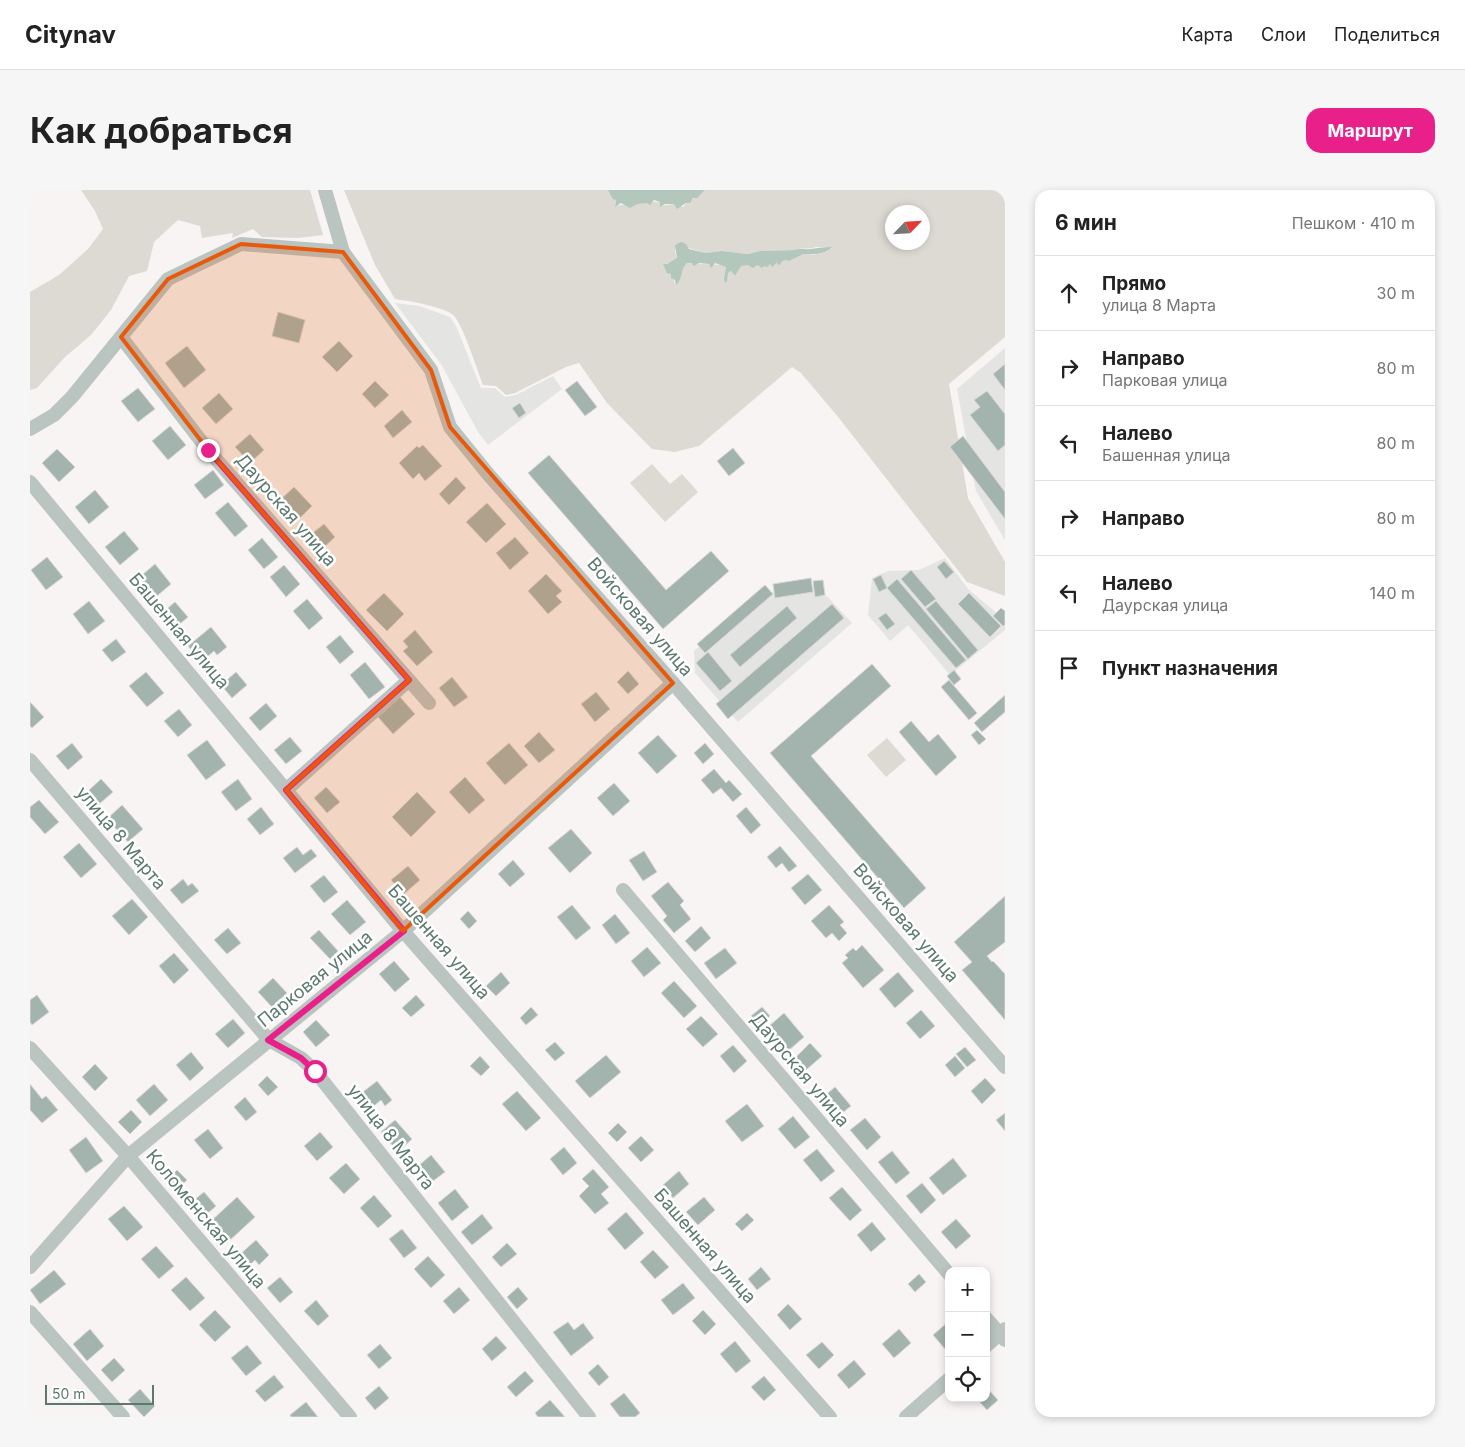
<!DOCTYPE html>
<html lang="ru">
<meta charset="utf-8">
<style>
:root{--surface:#fff;--page:#f6f6f6;--text:#222;--muted:#767676;--line:#e0e0e0;--accent:#e9208a}
body{margin:0;font-family:Inter,sans-serif;background:var(--page);color:var(--text)}
.controls{position:absolute;right:15px;bottom:15px;display:grid;overflow:hidden;border-radius:10px;box-shadow:0 2px 8px #0003}
.controls button{width:45px;height:45px;display:grid;place-items:center;padding:0;border:0;border-bottom:1px solid var(--line);background:var(--surface);color:var(--text);font:25px sans-serif}
.compass{position:absolute;left:855px;top:15px;width:45px;height:45px;border-radius:50%;background:var(--surface);box-shadow:0 2px 8px #0003;rotate:65deg}
.scale{position:absolute;left:15px;bottom:12px;width:109px;box-sizing:border-box;padding-left:5px;border:2px solid #5c7970;border-top:0;font-size:14px;line-height:18px;white-space:nowrap;color:#5c7970;-webkit-text-stroke:4px #fff;paint-order:stroke}
.stop{position:absolute;width:15px;height:15px;margin:-11px;border:4px solid #e9208a;border-radius:50%;background:#fff}
.stop.end{background:#e9208a;border-color:#fff;box-shadow:0 1px 5px #0008}
.list{margin:0;padding:0;list-style:none}
h2{display:flex;justify-content:space-between;align-items:center;height:65px;margin:0;padding:0 20px;font-size:21px}
h2 small{font-size:16px;font-weight:400;color:var(--muted)}
.list li{display:grid;grid-template-columns:32px 1fr auto;gap:15px;align-items:center;box-sizing:border-box;height:75px;padding:0 20px;border-top:1px solid var(--line)}
.list b{display:block;font-size:19px;white-space:nowrap}
.list p{margin:0;font-size:16px;white-space:nowrap;color:var(--muted)}
.list em{font-size:16px;font-style:normal;color:var(--muted)}
.icon{flex:none;width:28px;height:28px;fill:none;stroke:currentColor;stroke-width:2;stroke-linecap:round;stroke-linejoin:round}
.map{position:relative;flex:none;width:975px;height:1227px;overflow:hidden;border-radius:15px}
header{display:flex;align-items:center;gap:30px;box-sizing:border-box;height:70px;padding:0 25px;background:var(--surface);border-bottom:1px solid var(--line)}
header strong{font-size:24px}
nav{display:flex;gap:28px;margin-inline-start:auto;font-size:18px}
.intro{display:flex;align-items:center;justify-content:space-between;box-sizing:border-box;height:120px;padding:0 30px}
h1{margin:0;font-size:35px}
.button{padding:12px 22px;border-radius:15px;background:var(--accent);color:#fff;font-size:18px;font-weight:700}
main{display:flex;gap:30px;padding:0 30px}
aside{flex:1;background:var(--surface);border-radius:15px;box-shadow:0 2px 8px #0003}
.map>svg:first-child{display:block}
.built{fill:#e4e5e3}
.green{fill:#dcdad2;fill-rule:evenodd}
.water{fill:#b4c7bd}
.building{fill:#a3b3ae;stroke:#d8d6d6}
.lines{fill:none;stroke-linecap:round;stroke-linejoin:round}
.minor{stroke:#bac4c1;stroke-width:14}
.route{stroke:#e9208a;stroke-width:6}
.marked{fill:#e8590c;fill-opacity:0.2;stroke:#e8590c;stroke-width:4;stroke-linejoin:round}
.labels{text-anchor:middle;stroke-width:5;stroke-linejoin:round;paint-order:stroke}
.street-label{font-size:18px;fill:#5c7970;stroke:#fff}
</style>
<header>
<strong>Citynav</strong>
<nav><a>Карта</a><a>Слои</a><a>Поделиться</a></nav>
</header>
<div class="intro"><h1>Как добраться</h1><a class="button">Маршрут</a></div>
<main>
<div class="map">
<svg width="975" height="1227" viewBox="0 0 975 1227">
<rect width="100%" height="100%" fill="#f7f4f3"/>
<g class="built">
<path d="M365,113L389,116L420,127L426,136L451,198H465L475,207L486,205L523,186L532,199L458,255L448,242L411,174Z"/>
<path d="M975,158V350L946,301L927,199Z"/>
<path d="M915,368L938,399L975,430V440L920,485L878,435L860,451L838,425L842,388L858,381L889,380Z"/>
<path d="M777,396L798,407L822,433L708,532L665,483L664,461L727,405Z"/>
</g>
<g class="green">
<path d="M51,0H280L293,45L268,48L232,47L223,39L202,48L203,43L172,48L170,36L148,30L124,52L117,81L99,86L81,120L61,145L35,167L7,198L0,200V102L29,85L58,59L73,39L65,21Z"/>
<path d="M314,0H578L586,10L585,16C588,15 627,11 630,12V16L644,14L653,17C659,9 669,7 675,0H975V147L919,194L938,308L975,372V406L937,392L809,228L771,183L762,177L669,256L645,262L622,259L577,213L549,173L536,177L485,203L476,205L466,196L453,195C448,182 432,131 422,124C409,116 380,111 365,109L345,75ZM862,22H892V52H862ZM786,57L802,58L796,62L783,65L773,64L730,77L727,74L711,75L705,86L701,81L698,83L697,88H694L696,77L692,75L657,73C651,79 653,88 645,94C644,86 638,81 636,74L647,69L645,61L646,58H659L676,63L691,61L718,64L730,61L764,60C771,57 779,60 786,57Z"/>
<path d="M622,274L640,294L652,284L668,302L635,332L600,293Z"/>
<path d="M857,548L876,570L856,587L837,565Z"/>
</g>
<g class="water">
<path d="M578,0H675L667,8H663L660,13H656L647,19L644,14H635L630,17V12L624,10L620,15L617,13L607,14L600,18L591,13L585,17L586,10L583,9Z"/>
<path d="M651,52L656,54L659,59L676,63L691,61L718,64L730,61L764,60C770,58 774,60 781,59C788,58 794,57 802,57C797,64 782,65 773,64C772,65 762,69 759,71L756,70L752,71L750,75L747,74V72L742,77L740,74L737,77L734,76L732,78L727,75L723,78L718,75L711,76L705,86L701,81L698,83L697,91L695,93L694,88L696,77L685,73L681,78L679,74L669,73L664,76L661,73H657C650,80 653,89 646,95L645,90L641,88V84L637,83L633,74H637L647,68L645,55Z"/>
</g>
<g class="building">
<path d="M248,122L275,130L269,153L242,146Z"/>
<path d="M309,151L323,166L307,182L292,167Z"/>
<path d="M157,156L176,180L154,198L135,173Z"/>
<path d="M975,174V200L963,184Z"/>
<path d="M345,191L359,205L345,218L332,204Z"/>
<path d="M547,191L567,217L555,226L535,200Z"/>
<path d="M108,198L125,219L108,232L91,211Z"/>
<path d="M957,201L975,224V255L968,261L940,225L950,217L944,210Z"/>
<path d="M189,203L203,219L186,234L172,218Z"/>
<path d="M490,213L496,223L489,228L482,218Z"/>
<path d="M372,220L382,232L363,248L354,236Z"/>
<path d="M140,236L156,255L138,270L122,251Z"/>
<path d="M220,244L234,260L220,273L205,257Z"/>
<path d="M933,246L975,302V329L920,257Z"/>
<path d="M393,255L412,276L395,291L389,283L383,289L369,273L387,256L389,258Z"/>
<path d="M703,258L715,273L699,286L687,271Z"/>
<path d="M27,259L45,277L29,292L12,273Z"/>
<path d="M519,265L636,400L681,361L699,381L633,439L498,283Z"/>
<path d="M183,280L194,295L175,309L164,295Z"/>
<path d="M426,287L436,298L419,315L409,304Z"/>
<path d="M264,297L282,316L269,329L251,309Z"/>
<path d="M65,300L79,317L59,334L45,317Z"/>
<path d="M198,312L218,336L205,347L185,323Z"/>
<path d="M457,313L476,334L456,353L436,332Z"/>
<path d="M294,334L305,347L292,359L280,345Z"/>
<path d="M94,341L109,359L90,375L75,357Z"/>
<path d="M485,347L499,363L480,380L466,363Z"/>
<path d="M232,348L248,367L234,379L218,360Z"/>
<path d="M17,367L33,387L16,400L1,380Z"/>
<path d="M914,371L924,382L916,389L907,377Z"/>
<path d="M125,374L141,394L121,411L105,391Z"/>
<path d="M254,375L270,394L256,407L240,387Z"/>
<path d="M881,380L906,409L895,417L871,389Z"/>
<path d="M516,384L532,401L526,406L532,412L518,424L498,401Z"/>
<path d="M851,385L857,398L849,402L843,389Z"/>
<path d="M781,388L783,402L745,408L743,394Z"/>
<path d="M867,389L936,470L926,478L857,398Z"/>
<path d="M793,390L795,405L785,407L783,391Z"/>
<path d="M735,395L743,404L675,463L667,454Z"/>
<path d="M354,403L374,424L357,441L336,420Z"/>
<path d="M939,403L971,436L960,447L928,414Z"/>
<path d="M277,409L293,428L279,440L263,421Z"/>
<path d="M59,411L75,431L58,444L43,424Z"/>
<path d="M906,411L948,460L938,469L896,419Z"/>
<path d="M145,412L158,427L145,438L132,423Z"/>
<path d="M802,414L814,428L698,529L686,514Z"/>
<path d="M757,416L767,428L710,477L700,465Z"/>
<path d="M971,418L975,421V435L973,436L963,426Z"/>
<path d="M856,423L865,434L857,440L848,428Z"/>
<path d="M181,437L197,457L187,465L184,461L171,472L158,456Z"/>
<path d="M385,440L403,462L387,476L373,461L378,457L373,451Z"/>
<path d="M310,445L324,462L310,474L296,457Z"/>
<path d="M86,449L96,462L82,472L72,460Z"/>
<path d="M678,462L702,491L690,501L666,473Z"/>
<path d="M335,472L355,497L339,509L320,485Z"/>
<path d="M842,474L861,496L781,566L896,698L874,718L740,563Z"/>
<path d="M924,480L931,489L924,495L917,486Z"/>
<path d="M598,481L609,494L598,504L587,492Z"/>
<path d="M116,482L134,503L117,517L99,496Z"/>
<path d="M206,482L217,495L202,508L191,495Z"/>
<path d="M422,487L438,507L424,517L409,498Z"/>
<path d="M919,490L947,523L939,530L911,497Z"/>
<path d="M566,502L580,519L565,532L551,514Z"/>
<path d="M975,505V522L952,542L944,533Z"/>
<path d="M370,507L385,524L363,544L348,527Z"/>
<path d="M0,512L14,527L2,538L0,536Z"/>
<path d="M236,513L247,526L230,541L219,528Z"/>
<path d="M149,519L162,535L148,547L134,531Z"/>
<path d="M881,531L899,552L908,544L927,567L906,586L869,542Z"/>
<path d="M947,540L956,549L949,555L941,545Z"/>
<path d="M509,542L525,560L509,573L494,556Z"/>
<path d="M628,545L647,566L627,584L608,563Z"/>
<path d="M260,547L272,561L256,574L244,560Z"/>
<path d="M177,550L196,575L176,590L157,565Z"/>
<path d="M42,553L53,567L38,580L26,566Z"/>
<path d="M479,553L498,575L475,595L456,573Z"/>
<path d="M675,553L684,564L673,574L664,563Z"/>
<path d="M684,579L696,593L699,590L712,604L703,612L691,598L683,604L671,590Z"/>
<path d="M435,587L455,610L439,624L419,602Z"/>
<path d="M71,589L83,602L68,615L57,602Z"/>
<path d="M208,589L222,609L206,621L191,602Z"/>
<path d="M584,593L600,611L583,626L567,608Z"/>
<path d="M296,597L310,612L297,623L284,608Z"/>
<path d="M387,602L406,622L381,647L362,627Z"/>
<path d="M9,610L29,632L15,644L0,627V617Z"/>
<path d="M92,615L113,639L98,652L77,629Z"/>
<path d="M231,617L244,634L230,645L217,629Z"/>
<path d="M716,617L731,635L721,644L706,626Z"/>
<path d="M541,639L562,663L540,683L518,658Z"/>
<path d="M49,653L67,674L51,688L33,667Z"/>
<path d="M750,656L767,676L759,682L752,673L746,678L737,667Z"/>
<path d="M267,657L273,665L281,659L287,666L265,683L253,668Z"/>
<path d="M614,661L627,682L613,691L599,670Z"/>
<path d="M483,670L495,684L480,697L468,684Z"/>
<path d="M378,676L390,690L374,704L361,690Z"/>
<path d="M778,684L792,700L775,715L761,698Z"/>
<path d="M294,685L308,702L294,713L280,696Z"/>
<path d="M153,689L158,696L162,693L169,701L152,714L140,700Z"/>
<path d="M638,692L654,711L650,715L661,729L644,743L633,730L637,726L621,706Z"/>
<path d="M975,706V752L957,766L962,772L963,771L975,784V830L932,780L942,772L924,752Z"/>
<path d="M102,709L118,727L99,745L82,726Z"/>
<path d="M317,710L336,732L320,745L301,724Z"/>
<path d="M542,715L561,738L546,750L527,727Z"/>
<path d="M799,715L814,732L810,735L817,743L809,751L802,743L796,748L781,731Z"/>
<path d="M438,721L447,731L439,739L430,729Z"/>
<path d="M585,724L600,743L586,754L572,735Z"/>
<path d="M671,736L681,748L665,762L655,751Z"/>
<path d="M198,738L211,753L197,764L184,750Z"/>
<path d="M289,740L308,761L300,769L280,748Z"/>
<path d="M832,755L854,780L833,798L812,773L818,768L815,765L823,758L826,761Z"/>
<path d="M617,757L631,773L614,787L601,771Z"/>
<path d="M695,758L707,773L686,789L674,773Z"/>
<path d="M144,763L159,780L144,794L129,776Z"/>
<path d="M364,771L380,789L365,802L349,784Z"/>
<path d="M471,782L480,793L466,806L456,796Z"/>
<path d="M868,782L884,801L865,818L849,799Z"/>
<path d="M243,788L257,803L242,817L228,802Z"/>
<path d="M644,791L667,816L654,828L631,803Z"/>
<path d="M7,805L19,822L2,835L0,832V810Z"/>
<path d="M386,805L395,815L381,827L372,818Z"/>
<path d="M501,817L508,825L496,835L490,828Z"/>
<path d="M732,817L740,826L729,836L721,826Z"/>
<path d="M891,820L905,836L890,849L876,833Z"/>
<path d="M754,823L774,847L758,861L738,837Z"/>
<path d="M671,826L688,844L673,857L656,839Z"/>
<path d="M203,829L215,843L198,858L185,844Z"/>
<path d="M286,830L300,845L286,857L273,842Z"/>
<path d="M525,852L535,863L525,871L515,860Z"/>
<path d="M780,853L792,866L776,880L765,868Z"/>
<path d="M703,855L717,871L704,883L690,866Z"/>
<path d="M935,857L946,870L937,877L926,864Z"/>
<path d="M161,862L174,878L160,891L146,875Z"/>
<path d="M576,865L591,882L560,908L545,891Z"/>
<path d="M450,866L460,877L451,886L440,876Z"/>
<path d="M925,866L935,878L925,887L915,875Z"/>
<path d="M65,874L78,888L65,901L52,887Z"/>
<path d="M237,886L248,897L238,906L228,895Z"/>
<path d="M955,888L966,900L952,914L941,901Z"/>
<path d="M347,891L362,910L355,916L351,910L340,919L329,905Z"/>
<path d="M0,894L12,909L16,906L28,920L12,933L0,920Z"/>
<path d="M124,894L138,910L120,926L106,910Z"/>
<path d="M805,897L821,916L806,928L791,909Z"/>
<path d="M487,901L511,928L496,941L472,914Z"/>
<path d="M215,907L227,922L216,931L204,917Z"/>
<path d="M717,914L734,936L712,952L695,931Z"/>
<path d="M101,920L112,932L100,944L88,932Z"/>
<path d="M975,923V941L966,930Z"/>
<path d="M763,926L780,947L765,959L748,939Z"/>
<path d="M835,928L851,947L837,960L820,940Z"/>
<path d="M365,930L382,949L368,962L351,942Z"/>
<path d="M588,933L597,942L587,952L578,943Z"/>
<path d="M178,939L193,958L180,969L164,950Z"/>
<path d="M290,942L303,957L287,971L274,956Z"/>
<path d="M611,946L624,960L611,972L598,958Z"/>
<path d="M56,947L73,971L56,983L39,960Z"/>
<path d="M534,957L547,973L533,985L520,969Z"/>
<path d="M787,959L805,981L791,992L773,970Z"/>
<path d="M862,961L880,983L866,994L848,972Z"/>
<path d="M401,965L415,982L399,994L386,978Z"/>
<path d="M923,968L937,986L913,1005L899,988Z"/>
<path d="M316,973L330,989L314,1004L299,988Z"/>
<path d="M563,979L579,997L571,1004L579,1013L565,1024L549,1006L559,996L552,989Z"/>
<path d="M147,980L157,990L145,1001L136,991Z"/>
<path d="M649,981L659,994L643,1008L633,995Z"/>
<path d="M892,993L906,1010L891,1024L876,1006Z"/>
<path d="M812,997L832,1020L820,1031L799,1008Z"/>
<path d="M425,999L439,1017L422,1031L408,1013Z"/>
<path d="M174,1002L186,1016L170,1030L158,1015Z"/>
<path d="M344,1005L362,1026L348,1038L330,1018Z"/>
<path d="M207,1007L225,1027L198,1052L180,1032Z"/>
<path d="M674,1007L685,1020L668,1035L656,1022Z"/>
<path d="M94,1016L113,1037L97,1051L78,1029Z"/>
<path d="M596,1022L614,1043L595,1060L577,1039Z"/>
<path d="M717,1023L724,1030L712,1041L705,1034Z"/>
<path d="M452,1024L463,1038L442,1055L431,1042Z"/>
<path d="M926,1029L941,1046L926,1059L911,1042Z"/>
<path d="M842,1032L856,1049L841,1062L827,1045Z"/>
<path d="M372,1039L387,1058L374,1068L359,1049Z"/>
<path d="M226,1050L239,1065L229,1075L225,1070L218,1077L208,1066Z"/>
<path d="M477,1053L487,1064L471,1077L462,1067Z"/>
<path d="M126,1056L144,1076L129,1089L111,1069Z"/>
<path d="M623,1060L639,1077L625,1089L610,1072Z"/>
<path d="M398,1066L415,1085L401,1098L384,1079Z"/>
<path d="M731,1077L741,1089L727,1100L718,1089Z"/>
<path d="M24,1080L36,1094L10,1114L0,1100Z"/>
<path d="M889,1084L896,1092L885,1102L878,1094Z"/>
<path d="M156,1087L175,1108L160,1121L141,1100Z"/>
<path d="M250,1087L263,1102L250,1113L237,1098Z"/>
<path d="M653,1093L665,1108L643,1125L631,1110Z"/>
<path d="M429,1097L440,1110L424,1124L413,1111Z"/>
<path d="M488,1097L498,1109L487,1119L477,1107Z"/>
<path d="M286,1110L299,1126L288,1136L274,1121Z"/>
<path d="M758,1114L772,1129L760,1140L747,1125Z"/>
<path d="M185,1120L201,1137L185,1152L169,1135Z"/>
<path d="M673,1120L686,1134L675,1145L662,1131Z"/>
<path d="M919,1131V1156L915,1159L903,1145Z"/>
<path d="M538,1132L544,1140L553,1133L564,1148L541,1166L523,1142Z"/>
<path d="M60,1139L74,1156L57,1171L43,1154Z"/>
<path d="M869,1139L881,1153L864,1168L852,1154Z"/>
<path d="M466,1146L477,1158L462,1171L452,1159Z"/>
<path d="M705,1151L721,1171L706,1183L690,1164Z"/>
<path d="M792,1152L804,1165L789,1179L776,1165Z"/>
<path d="M350,1154L362,1168L349,1179L337,1165Z"/>
<path d="M217,1155L232,1173L216,1186L201,1168Z"/>
<path d="M84,1168L95,1180L82,1192L71,1180Z"/>
<path d="M824,1170L836,1184L819,1199L807,1185Z"/>
<path d="M568,1174L579,1187L569,1196L558,1183Z"/>
<path d="M495,1181L504,1191L486,1207L477,1197Z"/>
<path d="M244,1185L254,1197L235,1212L225,1201Z"/>
<path d="M734,1186L746,1200L734,1211L721,1197Z"/>
<path d="M349,1196L359,1208L345,1220L335,1208Z"/>
<path d="M956,1197L968,1210L957,1220L946,1208H956Z"/>
<path d="M110,1199L125,1216L114,1227L98,1210Z"/>
<path d="M594,1203L610,1223L605,1227H590L580,1214Z"/>
<path d="M520,1210L535,1227H508L505,1223Z"/>
<path d="M276,1212L288,1227H261L260,1225Z"/>
</g>
<g class="lines">
<g class="minor">
<path d="M295,0L313,62"/>
<path d="M91,147L178,260L399,513"/>
<path d="M0,239L24,225L42,207L138,89L211,54L313,62L401,180L420,237L458,284L643,493L975,877"/>
<path d="M0,292L373,741L800,1227"/>
<path d="M0,570L239,850L271,868L285,881L559,1227"/>
<path d="M256,600L379,490"/>
<path d="M593,700L919,1084"/>
<path d="M0,858L98,966L320,1227"/>
<path d="M0,1077L98,966L373,741L643,493"/>
<path d="M0,1122L93,1227"/>
<path d="M956,1128L975,1150"/>
<path d="M956,1156L975,1139"/>
<path d="M876,1227L919,1189"/>
</g>
</g>
<g class="lines">
<path class="route" d="M178,260L379,490L256,600L374,741L238,850L271,868L285,881"/>
</g>
<path class="marked" d="M211,54L313,62L401,180L420,237L643,493L373,741L256,600L379,490L178,260L91,147L138,89Z"/>
<g class="labels">
<g class="street-label">
<text transform="translate(256 320) rotate(49)" y="6">Даурская улица</text>
<text transform="translate(610 427) rotate(49)" y="6">Войсковая улица</text>
<text transform="translate(149 441) rotate(50)" y="6">Башенная улица</text>
<text transform="translate(91 648) rotate(50)" y="6">улица 8 Марта</text>
<text transform="translate(876 733) rotate(49)" y="6">Войсковая улица</text>
<text transform="translate(409 752) rotate(49)" y="6">Башенная улица</text>
<text transform="translate(285 789) rotate(-39)" y="6">Парковая улица</text>
<text transform="translate(770 880) rotate(50)" y="6">Даурская улица</text>
<text transform="translate(361 947) rotate(52)" y="6">улица 8 Марта</text>
<text transform="translate(176 1029) rotate(50)" y="6">Коломенская улица</text>
<text transform="translate(675 1056) rotate(49)" y="6">Башенная улица</text>
</g>
</g>
</svg>
<div class="controls">
<button>+</button>
<button>−</button>
<button><svg class="icon" aria-label="locate" viewBox="0 0 24 24"><circle cx="12" cy="12" r="6"/><path d="M12 2v4M12 18v4M2 12h4M18 12h4"/></svg></button>
</div>
<svg class="compass" viewBox="-18 -18 36 36"><path d="M0-13l5 13h-10z" fill="#e53935"/><path d="M0 13l5-13h-10z" fill="#767676"/></svg>
<div class="scale">50 m</div>
<div class="stop" style="left:285px;top:881px"></div>
<div class="stop end" style="left:178px;top:260px"></div>
</div>
<aside>
<h2>6 мин<small>Пешком · 410 m</small></h2>
<ul class="list">
<li><svg class="icon" aria-label="ahead" viewBox="0 0 24 24"><path d="M12 20V5M6 11l6-6 6 6"/></svg><div><b>Прямо</b><p>улица 8 Марта</p></div><em>30 m</em></li>
<li><svg class="icon" aria-label="right" viewBox="0 0 24 24"><path d="M7 20v-9h11M14 6l5 5-5 5"/></svg><div><b>Направо</b><p>Парковая улица</p></div><em>80 m</em></li>
<li><svg class="icon" aria-label="left" viewBox="0 0 24 24"><path d="M17 20v-9H6M10 6l-5 5 5 5"/></svg><div><b>Налево</b><p>Башенная улица</p></div><em>80 m</em></li>
<li><svg class="icon" aria-label="right" viewBox="0 0 24 24"><path d="M7 20v-9h11M14 6l5 5-5 5"/></svg><div><b>Направо</b></div><em>80 m</em></li>
<li><svg class="icon" aria-label="left" viewBox="0 0 24 24"><path d="M17 20v-9H6M10 6l-5 5 5 5"/></svg><div><b>Налево</b><p>Даурская улица</p></div><em>140 m</em></li>
<li><svg class="icon" aria-label="arrive" viewBox="0 0 24 24"><path d="M6 21V4h12l-3 4 3 4H6"/></svg><div><b>Пункт назначения</b></div></li>
</ul>
</aside>
</main>
